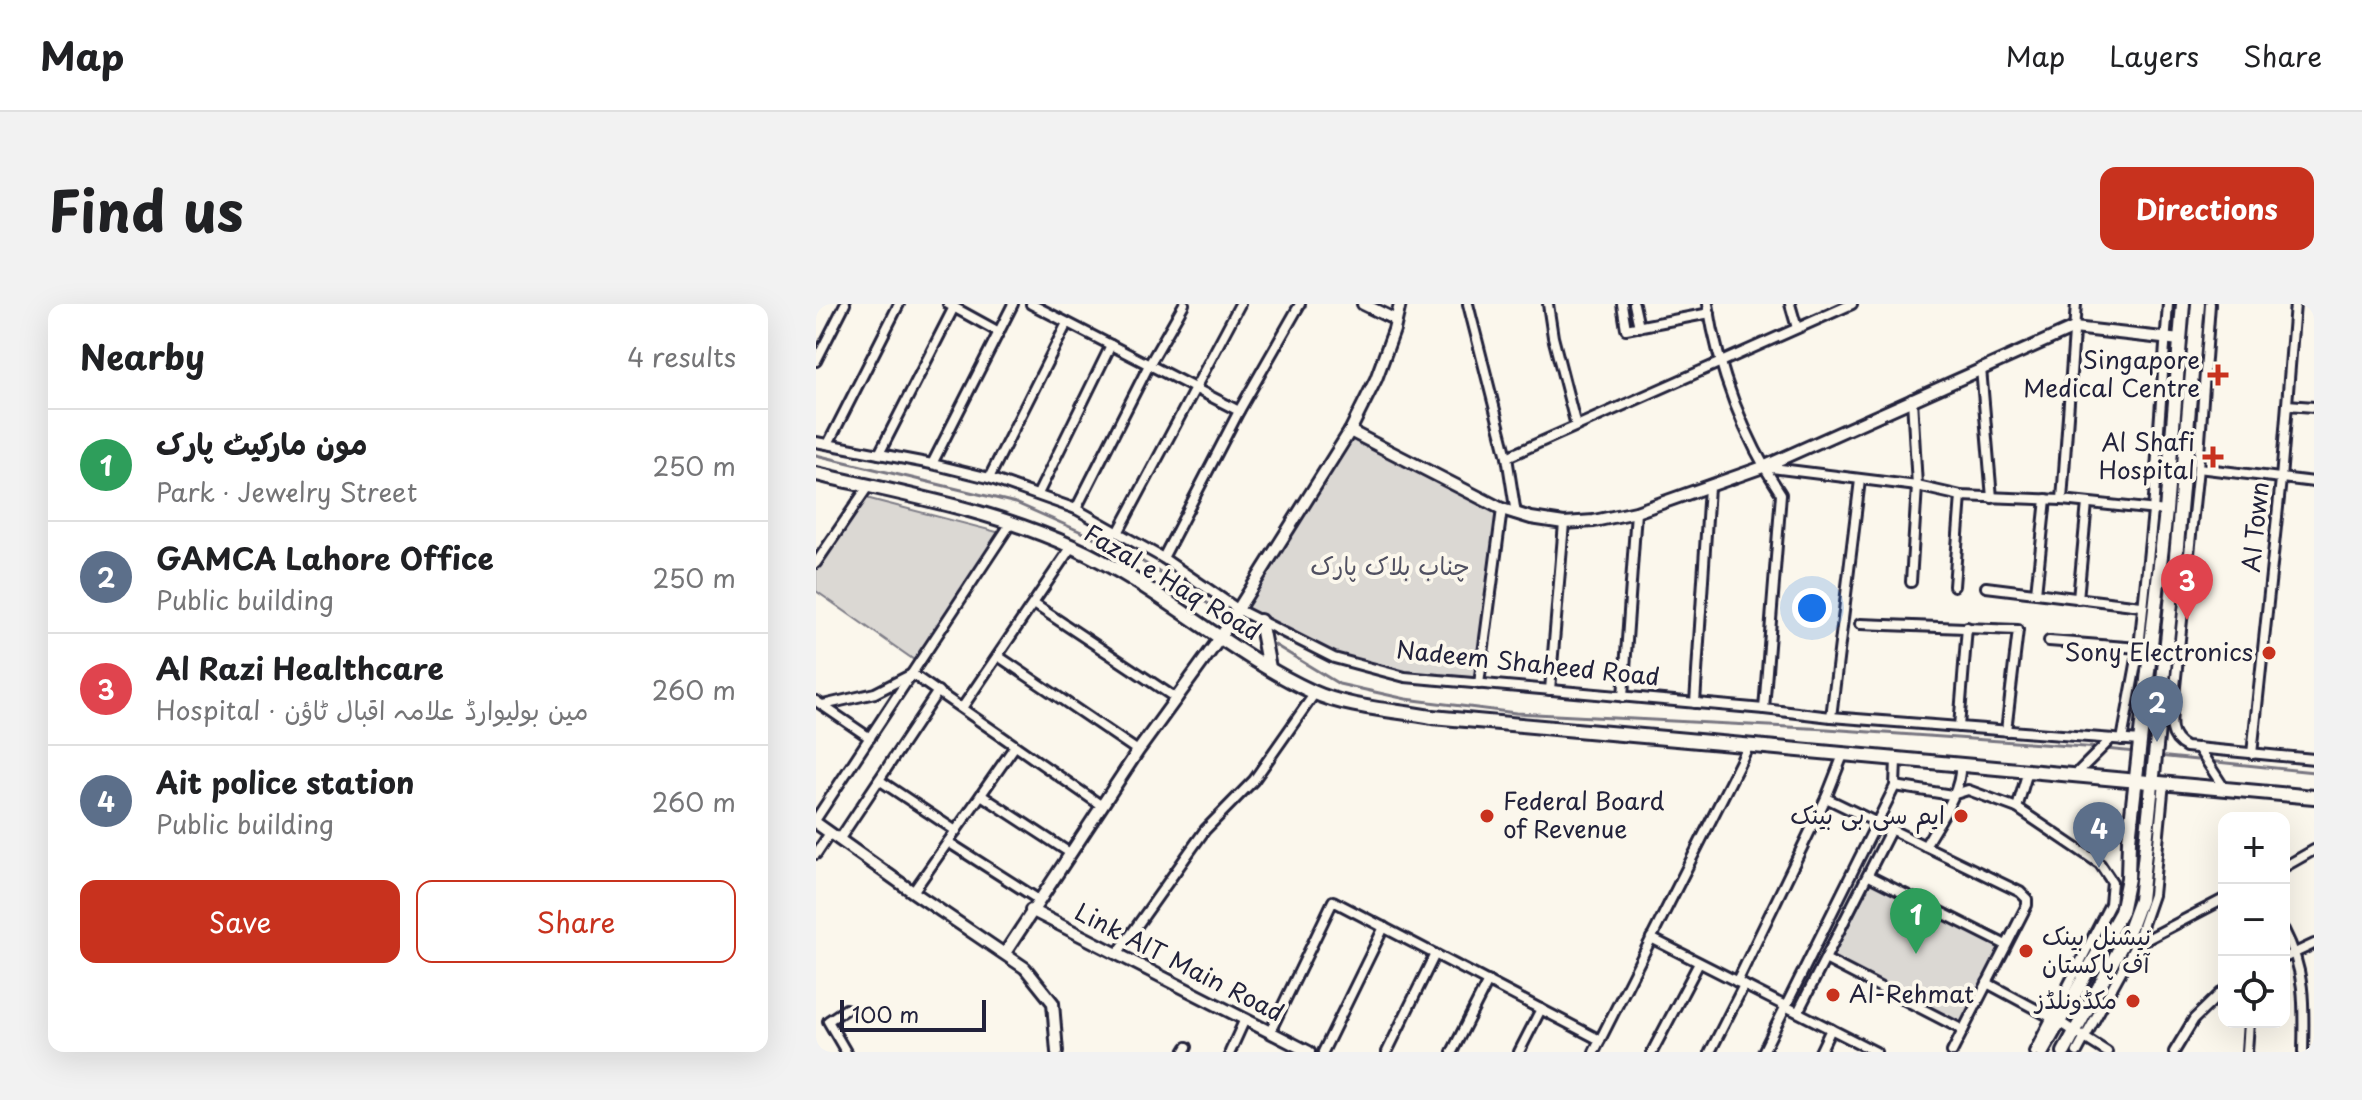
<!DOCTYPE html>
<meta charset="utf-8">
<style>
:root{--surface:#fff;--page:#f2f2f2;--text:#202124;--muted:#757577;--line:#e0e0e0;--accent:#c8321e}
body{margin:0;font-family:"Playpen Sans","Playpen Sans Arabic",sans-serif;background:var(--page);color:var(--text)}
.controls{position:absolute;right:24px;bottom:24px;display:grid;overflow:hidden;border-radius:16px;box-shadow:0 8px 32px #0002}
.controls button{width:72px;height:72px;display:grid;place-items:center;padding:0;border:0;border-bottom:2px solid var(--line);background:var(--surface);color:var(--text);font:40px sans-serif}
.scale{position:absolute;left:24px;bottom:20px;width:146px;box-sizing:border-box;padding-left:8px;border:4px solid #22223b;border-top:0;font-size:22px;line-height:28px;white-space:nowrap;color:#22223b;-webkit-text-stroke:6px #fbf7ec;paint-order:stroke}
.you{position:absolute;left:996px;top:304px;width:28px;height:28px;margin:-20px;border:6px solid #fff;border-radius:50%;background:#1a73e8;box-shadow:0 0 0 12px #1a73e833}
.badge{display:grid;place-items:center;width:52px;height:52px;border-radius:50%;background:var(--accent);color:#fff;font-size:26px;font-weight:700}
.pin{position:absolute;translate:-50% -66px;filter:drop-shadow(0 2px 4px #0008)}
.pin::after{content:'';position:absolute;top:42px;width:28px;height:24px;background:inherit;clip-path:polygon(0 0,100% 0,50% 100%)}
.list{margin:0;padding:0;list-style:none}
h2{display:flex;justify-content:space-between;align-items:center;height:104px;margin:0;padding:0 32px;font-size:34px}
h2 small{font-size:26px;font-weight:400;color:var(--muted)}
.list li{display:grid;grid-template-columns:52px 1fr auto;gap:24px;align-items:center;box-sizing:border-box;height:112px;padding:0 32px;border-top:2px solid var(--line)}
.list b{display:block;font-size:30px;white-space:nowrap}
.list p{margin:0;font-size:26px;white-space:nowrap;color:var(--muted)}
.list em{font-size:26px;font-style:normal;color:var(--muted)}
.actions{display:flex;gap:16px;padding:24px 32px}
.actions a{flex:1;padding:18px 0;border:2px solid var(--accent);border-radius:16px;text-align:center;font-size:28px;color:var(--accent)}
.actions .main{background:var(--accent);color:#fff}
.icon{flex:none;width:44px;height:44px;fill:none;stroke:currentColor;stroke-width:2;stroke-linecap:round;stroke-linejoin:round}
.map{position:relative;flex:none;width:1498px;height:748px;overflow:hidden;border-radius:16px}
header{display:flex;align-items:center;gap:48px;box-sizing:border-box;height:112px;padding:0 40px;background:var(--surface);border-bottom:2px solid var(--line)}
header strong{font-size:38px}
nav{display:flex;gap:44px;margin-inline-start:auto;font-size:28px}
.intro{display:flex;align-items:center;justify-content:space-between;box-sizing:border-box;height:192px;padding:0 48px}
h1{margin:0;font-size:56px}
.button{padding:20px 36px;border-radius:16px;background:var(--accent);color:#fff;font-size:28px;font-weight:700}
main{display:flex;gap:48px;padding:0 48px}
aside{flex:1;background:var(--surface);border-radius:16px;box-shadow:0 8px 32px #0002}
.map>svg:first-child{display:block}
.green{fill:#dbd8d3;stroke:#7e7d87;stroke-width:2}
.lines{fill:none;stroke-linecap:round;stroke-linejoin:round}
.stream{stroke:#787681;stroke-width:3}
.minor-casing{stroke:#22223b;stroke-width:14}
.tertiary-casing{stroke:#22223b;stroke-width:16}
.secondary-casing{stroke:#22223b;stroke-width:18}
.minor{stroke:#fbf7ec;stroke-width:8}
.tertiary{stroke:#fbf7ec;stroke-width:10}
.secondary{stroke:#fbf7ec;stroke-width:12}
.poi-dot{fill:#c8321e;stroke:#fbf7ec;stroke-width:3}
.labels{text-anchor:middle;stroke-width:8;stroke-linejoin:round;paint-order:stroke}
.poi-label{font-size:24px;fill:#22223b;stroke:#fbf7ec;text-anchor:end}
.street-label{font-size:24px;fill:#22223b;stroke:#fbf7ec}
.park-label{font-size:24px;fill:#505061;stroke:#fbf7ec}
</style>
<header>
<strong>Map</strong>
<nav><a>Map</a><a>Layers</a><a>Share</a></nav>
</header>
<div class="intro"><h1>Find us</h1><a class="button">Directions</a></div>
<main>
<aside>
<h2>Nearby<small>4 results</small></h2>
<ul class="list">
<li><span class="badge" style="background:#2e9e5b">1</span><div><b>مون مارکیٹ پارک</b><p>Park · Jewelry Street</p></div><em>250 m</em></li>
<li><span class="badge" style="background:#5c6f8a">2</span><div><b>GAMCA Lahore Office</b><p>Public building</p></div><em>250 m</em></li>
<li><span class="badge" style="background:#e0444e">3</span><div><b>Al Razi Healthcare</b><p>Hospital · مین بولیوارڈ علامہ اقبال ٹاؤن</p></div><em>260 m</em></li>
<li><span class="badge" style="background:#5c6f8a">4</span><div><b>Ait police station</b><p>Public building</p></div><em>260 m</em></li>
</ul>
<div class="actions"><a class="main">Save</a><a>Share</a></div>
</aside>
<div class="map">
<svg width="1498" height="748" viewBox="0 0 1498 748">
<rect width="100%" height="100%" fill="#fbf7ec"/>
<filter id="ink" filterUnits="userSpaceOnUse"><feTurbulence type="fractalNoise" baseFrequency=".0125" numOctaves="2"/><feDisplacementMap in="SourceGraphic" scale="16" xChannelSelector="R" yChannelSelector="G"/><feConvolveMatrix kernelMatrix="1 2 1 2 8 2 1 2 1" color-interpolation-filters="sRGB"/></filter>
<g filter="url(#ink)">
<g class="green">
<path d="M534,127L686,205L663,380L589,373L518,354L423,306Z"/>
<path d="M50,194L185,229L101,358L0,287V261Z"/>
<path d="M1055,578L1184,644L1145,722L1015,656Z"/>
</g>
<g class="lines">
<g class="stream">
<path d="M0,151L200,199L313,249L413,313"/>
<path d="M419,317L444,333"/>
<path d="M454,338L523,380L590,395L700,409L1011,425L1283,444"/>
<path d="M1290,445L1319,448"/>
<path d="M1342,452L1498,468"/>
</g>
<g class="minor-casing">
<g id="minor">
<path d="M132,0L183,28"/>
<path d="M215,0L423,107"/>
<path d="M652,0L691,153L700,210"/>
<path d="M732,0L737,33L760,122"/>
<path d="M806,0L810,25L894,9"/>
<path d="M818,0L823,23"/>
<path d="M892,0C902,66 928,134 965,190L948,405"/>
<path d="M974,0L981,24"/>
<path d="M0,57L29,0"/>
<path d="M1165,64L1176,194"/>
<path d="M1471,101L1498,103"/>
<path d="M0,138L116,160L173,174L260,205L347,254L423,306L518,354L589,373L948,405L1015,413L1324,437"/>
<path d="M12,140L83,0"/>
<path d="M63,150L138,3"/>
<path d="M691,153L1036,0"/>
<path d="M116,160L197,0"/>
<path d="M948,163L1101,182L1145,192L1246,196L1350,207"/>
<path d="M1382,164L1394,0"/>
<path d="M173,174L251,19"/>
<path d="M222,190L295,41"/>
<path d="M1246,196L1260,0"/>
<path d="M260,205L333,61L368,0"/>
<path d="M303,227L424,0"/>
<path d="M347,254L423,107L484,0"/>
<path d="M0,259L53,181"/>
<path d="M1095,278L1101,182L1096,95"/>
<path d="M1138,282L1145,192"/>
<path d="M1170,283L1325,302"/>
<path d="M1220,289L1230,195"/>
<path d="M1262,295L1271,199"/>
<path d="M218,300L361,395"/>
<path d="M1044,320L1202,326L1190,427"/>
<path d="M1233,337L1323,344"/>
<path d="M182,352L322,447"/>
<path d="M663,380L686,205"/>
<path d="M734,386L748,219"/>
<path d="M1345,391L1358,392L1382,164L1498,178"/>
<path d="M1358,392C1356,412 1349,432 1370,443L1498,455"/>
<path d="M807,393L820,208"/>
<path d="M0,397L54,434"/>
<path d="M879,399L893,183"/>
<path d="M7,401L59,389L96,370L286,502"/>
<path d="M146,404L256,242"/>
<path d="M1015,413L1044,176"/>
<path d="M1143,423L1151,323"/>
<path d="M1306,436L1323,344L1337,207L1352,0"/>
<path d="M1382,444L1408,484"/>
<path d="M1436,450L1465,175L1479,0"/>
<path d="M1261,469L1295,435"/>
<path d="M63,476L140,527"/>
<path d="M1079,482L1136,491L1152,486L1201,504L1284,560L1296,578L1294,600L1218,748"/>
<path d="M165,491L254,549"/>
<path d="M1010,494L1204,588L1211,595V601L1136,748"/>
<path d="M1201,504L1212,467"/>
<path d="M0,515L195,219"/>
<path d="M23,536L122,387"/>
<path d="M132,538L223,596"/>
<path d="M1109,542C1121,520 1146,488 1144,462"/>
<path d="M0,550L14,529"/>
<path d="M1468,563L1498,546"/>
<path d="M1053,572L1190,641"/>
<path d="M97,588L199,442"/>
<path d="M1468,626C1490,668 1488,702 1487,748"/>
<path d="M835,634L1060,748"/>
<path d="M1320,641L1408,595"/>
<path d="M301,650L389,526L438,476L499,389"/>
<path d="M1468,654L1498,640"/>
<path d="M1011,656L1147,726"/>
<path d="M921,678L1010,494L1027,451"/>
<path d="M1171,679L1242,717L1291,748"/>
<path d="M30,705L12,717L30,748"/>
<path d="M982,708L1074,527"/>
<path d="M454,728L517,597L784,736"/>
<path d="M368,748L371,743"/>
<path d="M414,748L429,715"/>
<path d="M507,748L568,623"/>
<path d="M571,748L619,650"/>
<path d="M636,748L672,677"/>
<path d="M703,748L725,705"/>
<path d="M778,748L932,443"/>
<path d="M836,748L883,659"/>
<path d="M894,748L928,681"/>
<path d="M947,748L1079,482L1080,456"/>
<path d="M1004,748L1015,725"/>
<path d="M1261,748L1320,640L1337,591L1348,478"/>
<path d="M1358,748L1378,715L1408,686"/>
<path d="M1431,748L1433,718"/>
</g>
</g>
<g class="tertiary-casing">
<g id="tertiary">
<path d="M547,0L580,16"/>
<path d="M534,127L686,205L715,214L748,219L778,217L820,208L947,163L1258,24L1364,36"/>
<path d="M0,519L97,588L209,664L237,699L241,748"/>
<path d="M215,606L493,748"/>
<path d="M189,649L322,447L404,334L534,127L560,75L578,26L584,0"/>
</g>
</g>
<g class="secondary-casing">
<g id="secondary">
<path d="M0,170C87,190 176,206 257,243C342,281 412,349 497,388C532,404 578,406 616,413C910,440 1204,465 1498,493"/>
<path d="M444,317L453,364"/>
<path d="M1226,748L1305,608L1312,574L1313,536L1350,207L1367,0"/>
<path d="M1248,748L1311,631L1324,596L1361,242L1382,0"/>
</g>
</g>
<use href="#minor" class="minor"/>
<use href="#tertiary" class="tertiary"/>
<use href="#secondary" class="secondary"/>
</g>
</g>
<g class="poi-dot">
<path d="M1398 59h8v8h8v8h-8v8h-8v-8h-8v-8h8z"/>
<path d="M1393 141h8v8h8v8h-8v8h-8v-8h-8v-8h8z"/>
<circle cx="1453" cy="349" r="8"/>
<circle cx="671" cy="512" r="8"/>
<circle cx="1145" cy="512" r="8"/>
<circle cx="1210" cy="647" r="8"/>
<circle cx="1017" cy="691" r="8"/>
<circle cx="1317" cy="697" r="8"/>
</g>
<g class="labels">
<g class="poi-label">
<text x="1384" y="65">Singapore<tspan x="1384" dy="28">Medical Centre</tspan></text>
<text x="1379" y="147">Al Shafi<tspan x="1379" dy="28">Hospital</tspan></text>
<text x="1437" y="357">Sony Electronics</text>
<text x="687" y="506" text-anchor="start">Federal Board<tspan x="687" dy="28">of Revenue</tspan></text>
<text x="1129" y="520">ایم سی بی بینک</text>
<text x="1226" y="641" text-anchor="start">نیشنل بینک<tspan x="1226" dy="28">آف پاکستان</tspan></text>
<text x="1033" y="699" text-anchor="start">Al-Rehmat</text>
<text x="1301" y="705">مکڈونلڈز</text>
</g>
<g class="street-label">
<text transform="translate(1440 223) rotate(-84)" y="8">AI Town</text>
<text transform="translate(356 279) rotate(31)" y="8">Fazal e Haq Road</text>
<text transform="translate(712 360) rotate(6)" y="8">Nadeem Shaheed Road</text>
<text transform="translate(363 659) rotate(27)" y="8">Link AIT Main Road</text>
</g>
<g class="park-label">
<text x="574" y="271">چناب بلاک پارک</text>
</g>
</g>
</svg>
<div class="controls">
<button>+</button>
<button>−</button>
<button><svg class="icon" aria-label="locate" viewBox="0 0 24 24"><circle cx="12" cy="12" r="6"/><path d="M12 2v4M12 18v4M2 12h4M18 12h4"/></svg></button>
</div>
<div class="scale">100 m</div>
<div class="you"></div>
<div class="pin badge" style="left:1100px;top:650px;background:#2e9e5b">1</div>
<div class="pin badge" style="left:1341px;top:438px;background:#5c6f8a">2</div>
<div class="pin badge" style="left:1371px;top:316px;background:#e0444e">3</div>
<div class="pin badge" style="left:1283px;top:564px;background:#5c6f8a">4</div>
</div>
</main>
